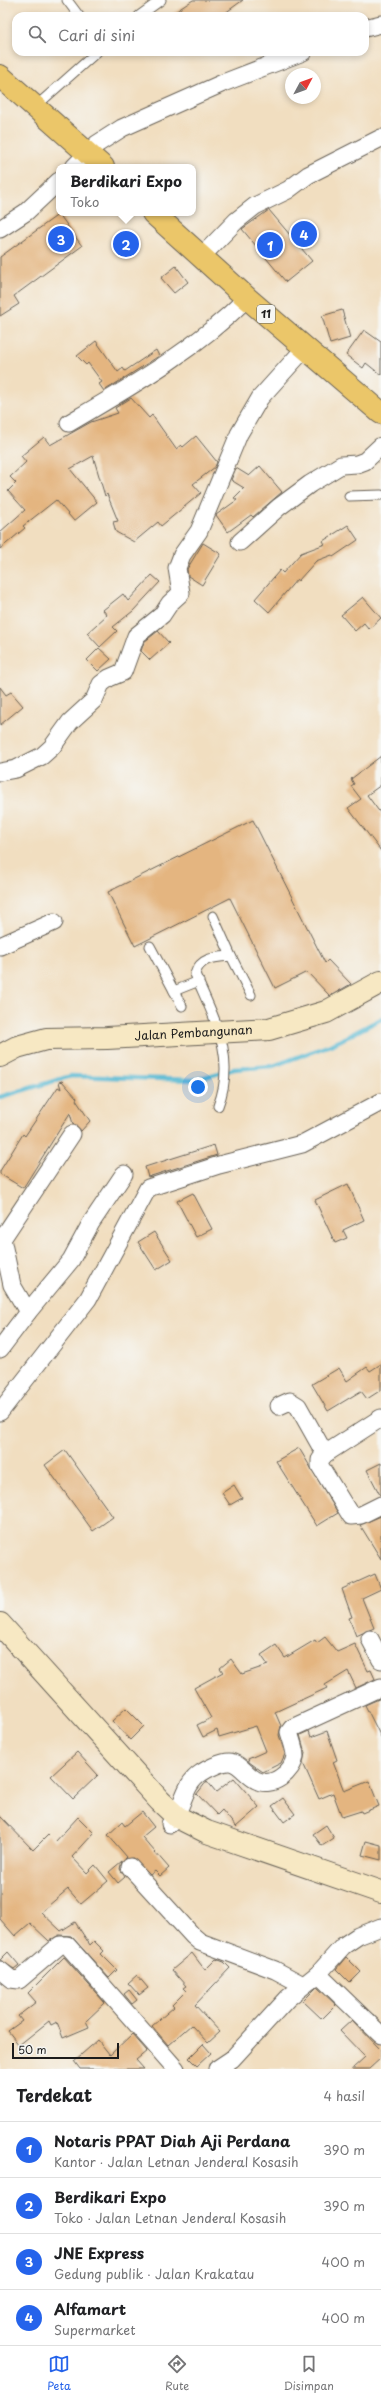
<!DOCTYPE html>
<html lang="id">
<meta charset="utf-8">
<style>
:root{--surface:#fff;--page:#f2f2f2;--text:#202124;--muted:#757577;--line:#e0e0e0;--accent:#2563eb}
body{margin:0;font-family:"Playpen Sans",sans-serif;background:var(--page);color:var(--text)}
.compass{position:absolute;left:285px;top:68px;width:36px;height:36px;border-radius:50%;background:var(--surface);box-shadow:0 2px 6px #0003;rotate:49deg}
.scale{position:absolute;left:12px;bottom:10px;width:107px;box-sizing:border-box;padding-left:4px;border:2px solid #1c1c1c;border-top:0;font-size:11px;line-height:14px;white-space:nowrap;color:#1c1c1c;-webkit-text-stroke:3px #f6f6f2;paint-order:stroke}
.you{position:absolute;left:198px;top:1087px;width:14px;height:14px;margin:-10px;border:3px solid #fff;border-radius:50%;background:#1a73e8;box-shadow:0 0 0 6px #1a73e833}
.badge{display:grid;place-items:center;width:26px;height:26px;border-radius:50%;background:var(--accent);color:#fff;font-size:13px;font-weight:700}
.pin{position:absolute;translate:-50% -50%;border:2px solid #fff;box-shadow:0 1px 4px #0006}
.popup{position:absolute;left:56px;top:164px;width:140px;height:52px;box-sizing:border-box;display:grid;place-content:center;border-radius:8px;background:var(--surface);filter:drop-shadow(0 1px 3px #0005);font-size:13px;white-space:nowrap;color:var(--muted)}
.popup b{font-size:15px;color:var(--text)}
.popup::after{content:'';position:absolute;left:50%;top:100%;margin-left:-8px;border:8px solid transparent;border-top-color:var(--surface)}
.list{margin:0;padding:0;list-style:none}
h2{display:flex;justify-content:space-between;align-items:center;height:52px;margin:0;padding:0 16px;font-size:17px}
h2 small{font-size:13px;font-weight:400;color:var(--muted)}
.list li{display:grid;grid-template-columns:26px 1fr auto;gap:12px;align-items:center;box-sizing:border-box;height:56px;padding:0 16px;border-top:1px solid var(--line)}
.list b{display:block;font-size:15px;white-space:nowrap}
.list p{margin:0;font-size:13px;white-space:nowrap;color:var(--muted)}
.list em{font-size:13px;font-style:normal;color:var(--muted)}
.icon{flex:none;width:22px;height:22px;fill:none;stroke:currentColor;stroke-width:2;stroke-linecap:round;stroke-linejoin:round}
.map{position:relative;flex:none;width:381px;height:2069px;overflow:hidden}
.search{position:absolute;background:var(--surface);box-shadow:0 2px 6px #0003;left:12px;right:12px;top:12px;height:44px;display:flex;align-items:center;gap:10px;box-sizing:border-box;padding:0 14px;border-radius:12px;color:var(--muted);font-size:15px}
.sheet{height:276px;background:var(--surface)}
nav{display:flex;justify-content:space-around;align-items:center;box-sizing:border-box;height:56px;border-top:1px solid var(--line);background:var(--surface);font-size:11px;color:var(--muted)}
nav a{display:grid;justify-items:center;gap:2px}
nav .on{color:var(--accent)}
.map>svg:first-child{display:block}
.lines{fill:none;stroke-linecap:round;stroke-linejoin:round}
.stream{stroke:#53b7d1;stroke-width:4.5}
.building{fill:#e4b580}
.lane-casing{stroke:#676055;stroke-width:11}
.street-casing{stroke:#676055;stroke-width:19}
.secondary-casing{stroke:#676055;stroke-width:24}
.highway-casing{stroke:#676055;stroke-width:24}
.lane{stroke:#fff;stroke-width:9}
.street{stroke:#fff;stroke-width:17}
.secondary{stroke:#f7e8c3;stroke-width:22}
.highway{stroke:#ebc669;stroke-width:22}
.labels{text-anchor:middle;stroke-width:3.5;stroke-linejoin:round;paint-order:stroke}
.shield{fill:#f6f6f2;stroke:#5d5d5c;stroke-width:1}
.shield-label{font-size:11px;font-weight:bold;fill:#1c1c1c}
.street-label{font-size:12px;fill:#1c1c1c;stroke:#f6f6f2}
</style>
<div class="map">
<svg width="381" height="2069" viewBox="0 0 381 2069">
<rect width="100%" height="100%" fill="#f6f6f2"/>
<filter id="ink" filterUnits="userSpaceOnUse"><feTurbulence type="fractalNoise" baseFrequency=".025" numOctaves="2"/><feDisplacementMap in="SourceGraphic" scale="8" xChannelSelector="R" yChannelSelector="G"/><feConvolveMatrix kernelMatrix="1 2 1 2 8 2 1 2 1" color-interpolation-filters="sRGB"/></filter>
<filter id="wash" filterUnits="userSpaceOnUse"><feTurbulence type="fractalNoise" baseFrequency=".012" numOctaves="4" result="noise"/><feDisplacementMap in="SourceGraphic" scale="16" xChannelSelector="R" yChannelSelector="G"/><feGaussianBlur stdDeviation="0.9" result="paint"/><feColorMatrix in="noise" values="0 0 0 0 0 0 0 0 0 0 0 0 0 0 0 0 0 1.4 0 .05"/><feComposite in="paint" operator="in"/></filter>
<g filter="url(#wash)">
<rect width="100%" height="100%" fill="#f1dec0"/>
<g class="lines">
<path class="stream" d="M0,1097L71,1076L194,1080L234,1069L273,1066L333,1044L381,1019"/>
</g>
<g id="blocks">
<g class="building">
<path d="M193,0H243L221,16H169Z"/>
<path d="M269,210L312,261L286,282L242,229Z"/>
<path d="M59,214L82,246L14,296L19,304L0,316V257Z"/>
<path d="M176,266L188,282L174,293L161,278Z"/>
<path d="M342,310L350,338L330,344L322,316Z"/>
<path d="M364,330L381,342V375L366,363L363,368L346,355Z"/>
<path d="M96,341L118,372L123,368L125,371L156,350L159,356L104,391L99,384L102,382L88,363L86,365L77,356Z"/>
<path d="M131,398L149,418L152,415L176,449L181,445L183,447L196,436L217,462L215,467L193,484L201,493L161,526L158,522L134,542L116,532L113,522L118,521L107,494L105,496L93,456L70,469L97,502L74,521L56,500L23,526L25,528L0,549V532L25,510L8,491L16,483L10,477L26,462L21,456L44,437L50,445L91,422L118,413L115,408Z"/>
<path d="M260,466L282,492L253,517L251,515L228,532L216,515L237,500L234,498L244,488L231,480L236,468L249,476Z"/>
<path d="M348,525L358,540L333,557L332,555L316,561L298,581L297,579L269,612L255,599L280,570L283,573L301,553L325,544L323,541Z"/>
<path d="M203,543L221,554L202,585L188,576L187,569Z"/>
<path d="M152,575L160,582L133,611L113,627L117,631L100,647L87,633L107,615L103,610L123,594L128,601Z"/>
<path d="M363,597L381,618L369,629L364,623L355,631L341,615Z"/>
<path d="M158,631L169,643L150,660L141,651L144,642Z"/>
<path d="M99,648L111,659L98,671L87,660Z"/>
<path d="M0,687L6,695L11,692L23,706L0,725Z"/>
<path d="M381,756V785L367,795L381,814V851L348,808L361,799L351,786L354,784L351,779Z"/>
<path d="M253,820L325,963L328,960L351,984L330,996L307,972L275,988L230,898L135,946L108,892Z"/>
<path d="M62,1081L77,1098L76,1100L90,1121L81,1131L73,1124L70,1113L23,1188L0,1174V1171L23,1134L25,1136L58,1087L61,1089L59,1082Z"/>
<path d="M214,1145L217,1155L148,1177L145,1167Z"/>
<path d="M348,1184L364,1220L343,1230L347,1238L335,1243L315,1200Z"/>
<path d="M193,1193L212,1229L196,1237L177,1201Z"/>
<path d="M154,1232L172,1260L156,1270L138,1242Z"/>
<path d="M381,1364V1390L367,1399L361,1391L328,1411L312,1384L339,1368L347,1381L367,1367L370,1371Z"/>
<path d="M299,1448L338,1513L317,1526L276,1461Z"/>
<path d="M65,1450L113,1517L93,1531L45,1465Z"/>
<path d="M381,1463V1495H380L367,1470Z"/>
<path d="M234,1485L242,1498L230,1505L222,1493Z"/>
<path d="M381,1516V1559L360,1525Z"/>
<path d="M375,1574L381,1589L362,1598L374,1628L356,1636L349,1618L352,1617L342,1589Z"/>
<path d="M325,1637L337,1652L355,1644L368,1671L371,1670L375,1679L356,1688L348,1671L325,1685L327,1688L275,1712L281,1726L279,1735L285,1754L281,1763L263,1772L249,1762L248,1759L266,1751L256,1726L219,1737L217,1730L203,1737L197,1725L211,1718L194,1688L223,1672L220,1668L231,1659L242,1674L268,1665L261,1655L276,1645L285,1658L315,1640L317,1643Z"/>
<path d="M381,1698V1737L365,1705Z"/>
<path d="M126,1708L144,1726L130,1740L112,1721Z"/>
<path d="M309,1731L311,1737L327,1731L337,1760L333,1762L344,1791L369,1781L379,1806L362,1813L361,1811L342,1817L333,1793L319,1799L303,1763L305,1753L300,1735Z"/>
<path d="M77,1752L98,1775L73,1799L51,1776Z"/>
<path d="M234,1778L259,1807L236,1827L222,1810L217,1815L197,1794L196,1795L207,1781L216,1792Z"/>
<path d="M283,1798L295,1814L284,1822L272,1806Z"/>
<path d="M142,1812L154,1827L142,1837L169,1868L160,1876L155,1871L150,1875L133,1858L125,1859L127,1857L108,1835L122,1822L125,1826Z"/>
<path d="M0,1816L33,1850L48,1835L55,1842L78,1817L94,1833L72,1857L87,1873L95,1865L108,1881L81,1904L68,1889L41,1912L61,1931L75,1922L90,1945L94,1941L104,1951L101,1954L117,1970L109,1978L71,1936L59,1935L49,1941L30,1923L15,1936L0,1919Z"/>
<path d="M326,1825L334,1838L322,1846L313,1834Z"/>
<path d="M366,1841L381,1845V1860L362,1855Z"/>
<path d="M122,1861L120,1869L125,1877L118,1883L109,1872Z"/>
<path d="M8,1952L19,1965L14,1969L0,1960Z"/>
<path d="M192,1953L205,1970L216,1959L224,1962L230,1968L195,2005L220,2032L208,2043L191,2025L168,2045L152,2026L174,2007L172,2005L186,1991L183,1988L186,1986L172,1970Z"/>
<path d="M64,1957L105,2003L86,2021L89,2027L63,2038L57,2022L51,2025L49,2021L19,2045L8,2031L22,2021L18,2016L36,2002L28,1993Z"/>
<path d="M346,1957L361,1972L350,1983L336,1969Z"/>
<path d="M137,1975L148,1988L139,1995L128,1983Z"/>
<path d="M317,1987L336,2005L322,2019L303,2001Z"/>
<path d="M129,1990L137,2000L132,2004L124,1994Z"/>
<path d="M352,2020L381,2050V2058L369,2069H352L365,2057L340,2031Z"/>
<path d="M132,2034L147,2051L136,2060L144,2069H80L74,2061L98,2040L110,2055Z"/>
<path d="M203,2044L211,2053L197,2066L189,2058Z"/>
</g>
</g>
</g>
<g filter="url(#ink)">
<use href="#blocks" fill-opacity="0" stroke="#676055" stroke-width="1"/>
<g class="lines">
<g class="lane-casing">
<g id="lane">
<path d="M67,0L79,16"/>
<path d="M139,16L161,0"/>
<path d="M35,107L97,52"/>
<path d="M349,496L381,495"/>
<path d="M213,916L231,956"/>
<path d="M150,946L182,1006"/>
<path d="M174,991L199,981"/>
<path d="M218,1106C237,1056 214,1019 195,974C200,957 216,957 231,956L251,995"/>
</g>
</g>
<g class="street-casing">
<g id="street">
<path d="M365,28L381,24"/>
<path d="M74,167L97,144L122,128L223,83L303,52"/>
<path d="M0,229L26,212L59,181"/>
<path d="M202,256L236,221L255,206L288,190L308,175L381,138"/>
<path d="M69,423C132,386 195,350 247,298"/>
<path d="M240,542L279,507L310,484L341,465L357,464L365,461L381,446"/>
<path d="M0,772L16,769L42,756L52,747L70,722L94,700L101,684L109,678L123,672L136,636L162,615L170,603L181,593L177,568L182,555L199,531L239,434L260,398L305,348"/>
<path d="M0,946L54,922"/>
<path d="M28,1312L12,1285L2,1239L72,1134"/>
<path d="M0,1349L28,1312L71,1260L91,1223L124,1174"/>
<path d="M279,1406L290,1401L298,1406L325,1454"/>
<path d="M0,1412L88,1299L148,1188L219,1165L302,1144L381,1102"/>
<path d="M381,1418L325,1454L320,1460V1466L351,1516L361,1515L381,1505"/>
<path d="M370,1639L381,1660"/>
<path d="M170,1824C184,1809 182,1785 201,1773C207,1769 221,1762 229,1762C239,1762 247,1776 256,1780C272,1789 293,1772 295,1756C295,1749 291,1739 289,1732L292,1728L381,1687"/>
<path d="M130,1867L193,1936L200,1942L275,1970L303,1985"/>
<path d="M0,1970L11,1979L19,1980L60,1945H67L176,2069"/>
<path d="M318,1974L381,2035"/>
<path d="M217,2069L232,2059L288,1998L318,1974L343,1946L358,1936L381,1927"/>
</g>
</g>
<g class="secondary-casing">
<g id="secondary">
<path id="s1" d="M0,1056L17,1047L46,1039L107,1038L269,1029L326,1012L381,982"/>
<path d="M0,1624L160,1801L177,1817L207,1832L381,1892"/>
</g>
</g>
<g class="highway-casing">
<g id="highway">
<path d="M0,76L103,167"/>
<path d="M153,213L247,298L381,413"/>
</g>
</g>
<use href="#lane" class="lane"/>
<use href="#street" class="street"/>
<use href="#secondary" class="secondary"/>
<use href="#highway" class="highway"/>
</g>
</g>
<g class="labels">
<rect class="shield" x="257" y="305" width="18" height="18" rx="3"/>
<g class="shield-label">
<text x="266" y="318">11</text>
</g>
<g class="street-label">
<text dy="4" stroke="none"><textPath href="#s1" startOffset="197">Jalan Pembangunan</textPath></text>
</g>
</g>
</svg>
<svg class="compass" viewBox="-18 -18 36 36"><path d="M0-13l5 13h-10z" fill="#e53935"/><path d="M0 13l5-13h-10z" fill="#757577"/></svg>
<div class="scale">50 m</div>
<div class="you"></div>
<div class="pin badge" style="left:270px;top:245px">1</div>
<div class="pin badge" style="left:126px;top:244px">2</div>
<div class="popup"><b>Berdikari Expo</b>Toko</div>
<div class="pin badge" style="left:61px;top:239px">3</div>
<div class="pin badge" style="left:304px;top:234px">4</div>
<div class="search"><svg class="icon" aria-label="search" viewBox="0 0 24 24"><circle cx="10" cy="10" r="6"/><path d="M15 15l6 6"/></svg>Cari di sini</div>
</div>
<section class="sheet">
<h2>Terdekat<small>4 hasil</small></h2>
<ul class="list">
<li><span class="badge">1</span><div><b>Notaris PPAT Diah Aji Perdana</b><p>Kantor · Jalan Letnan Jenderal Kosasih</p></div><em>390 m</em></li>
<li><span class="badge">2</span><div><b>Berdikari Expo</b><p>Toko · Jalan Letnan Jenderal Kosasih</p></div><em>390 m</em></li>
<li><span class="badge">3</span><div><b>JNE Express</b><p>Gedung publik · Jalan Krakatau</p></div><em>400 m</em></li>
<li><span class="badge">4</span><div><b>Alfamart</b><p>Supermarket</p></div><em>400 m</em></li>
</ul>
</section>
<nav>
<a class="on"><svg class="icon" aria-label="map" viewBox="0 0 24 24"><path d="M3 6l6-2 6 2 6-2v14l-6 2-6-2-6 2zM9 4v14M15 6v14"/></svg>Peta</a>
<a><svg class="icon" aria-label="directions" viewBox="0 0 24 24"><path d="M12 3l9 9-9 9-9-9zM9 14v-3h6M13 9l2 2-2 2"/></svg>Rute</a>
<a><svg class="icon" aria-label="saved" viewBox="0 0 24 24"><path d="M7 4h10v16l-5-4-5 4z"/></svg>Disimpan</a>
</nav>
